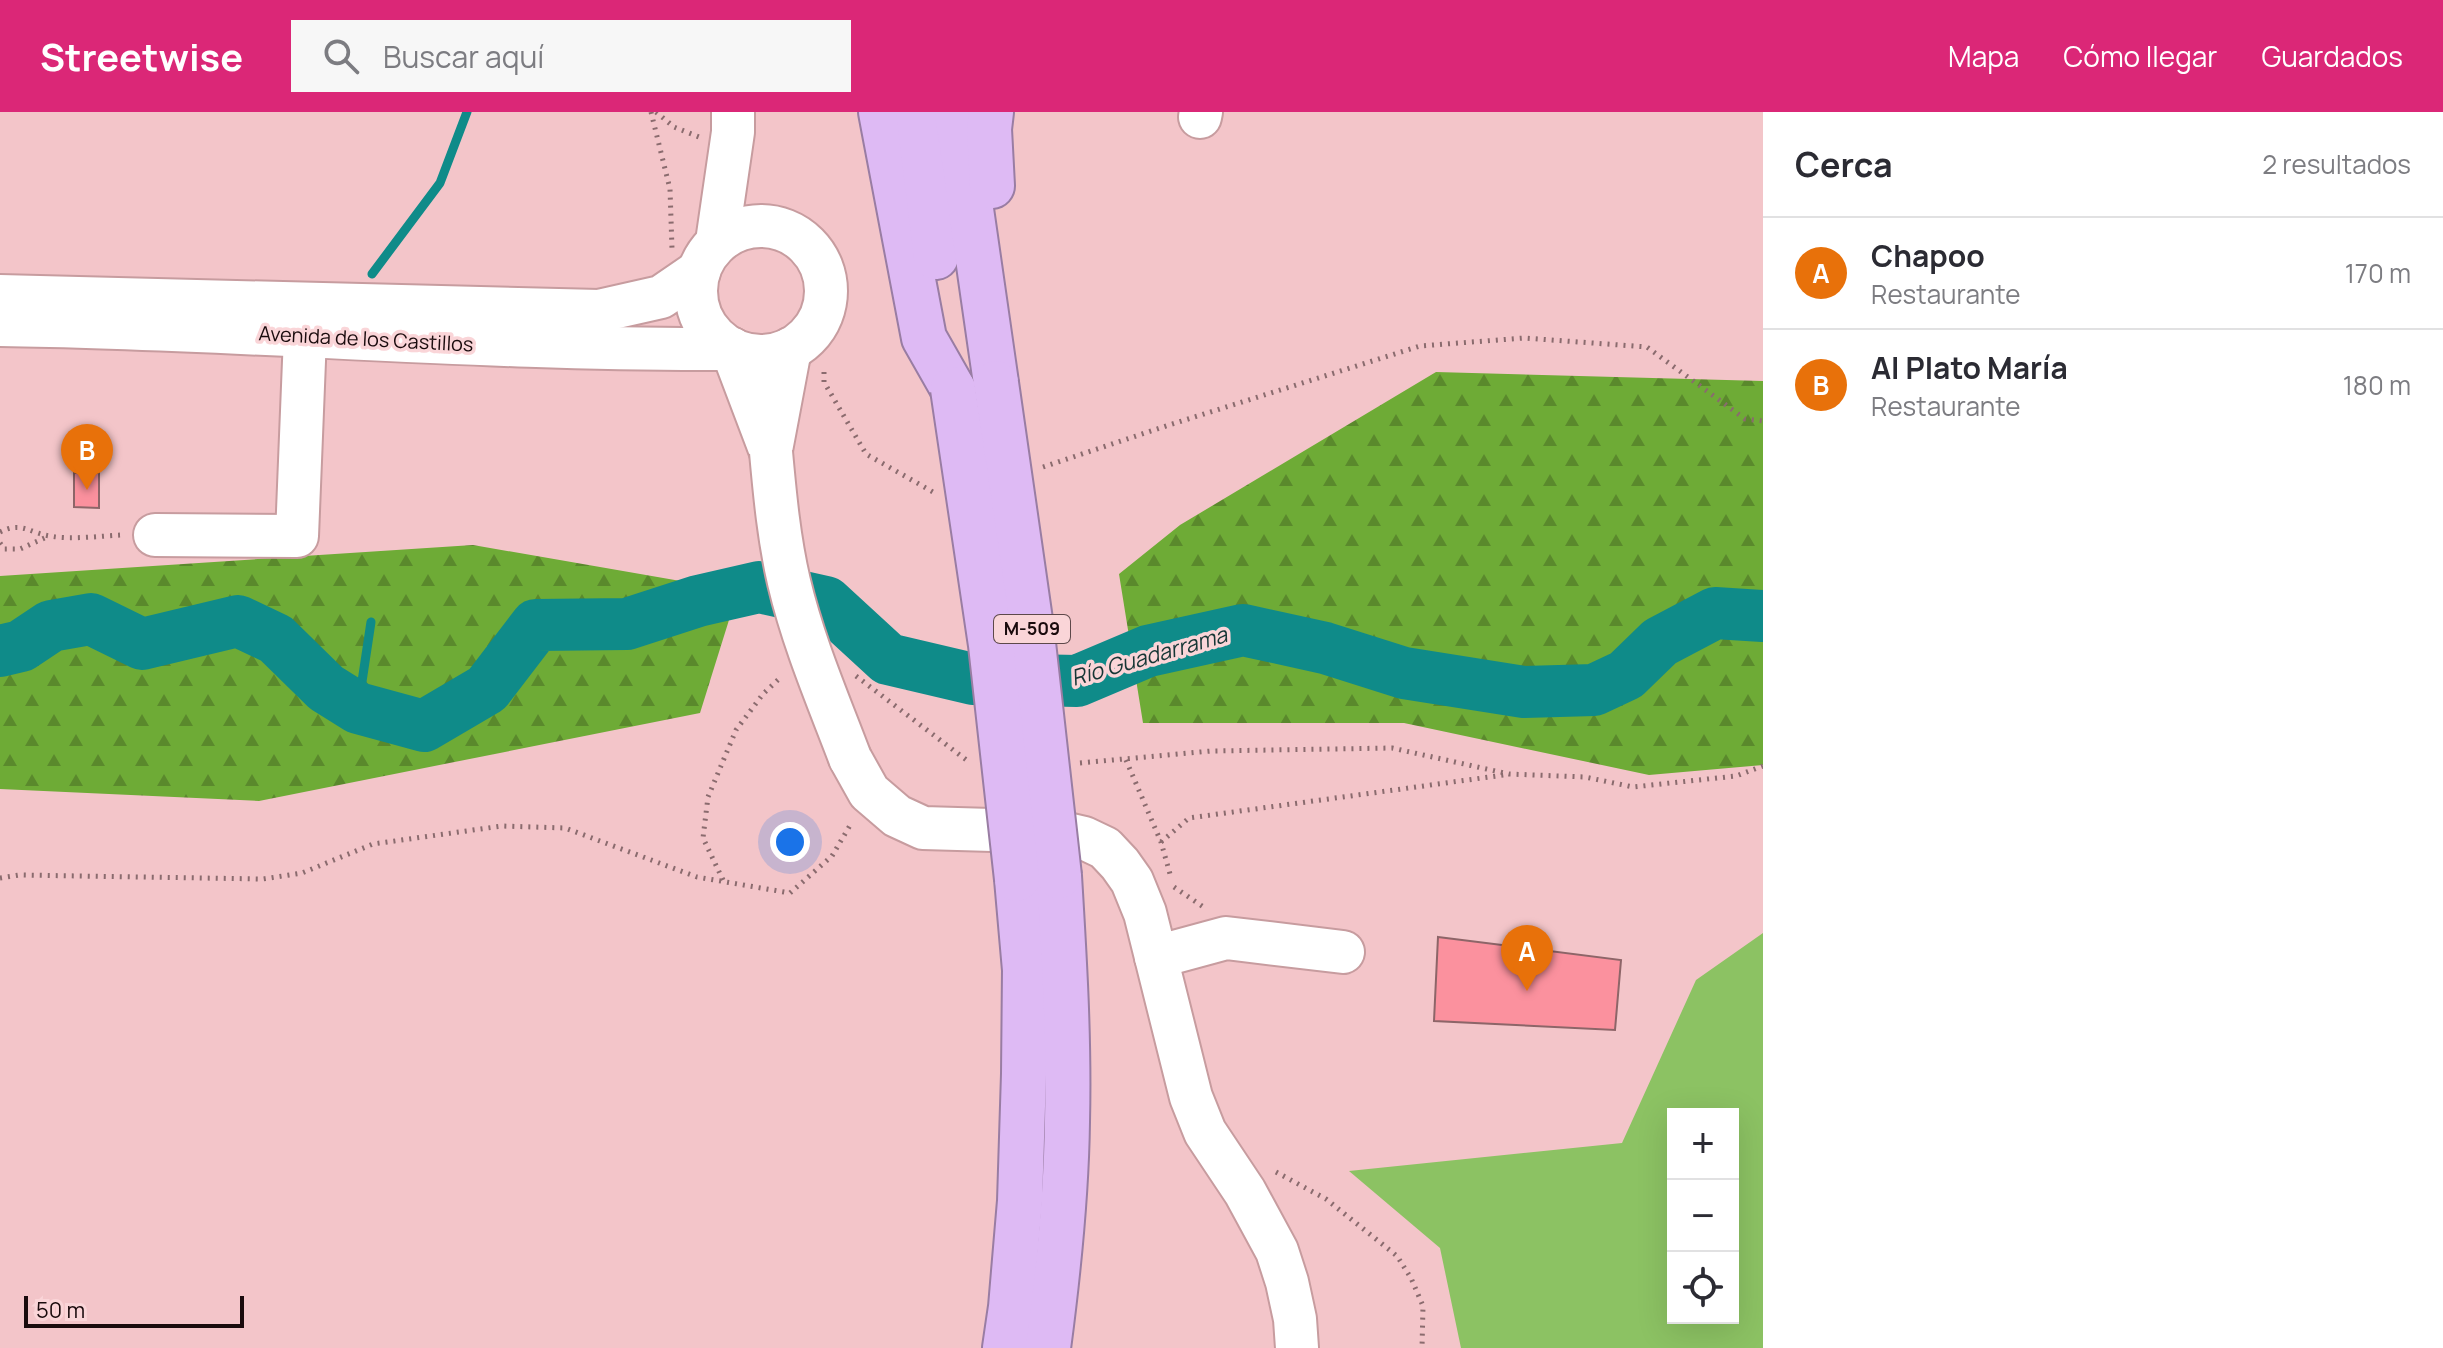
<!DOCTYPE html>
<html lang="es">
<meta charset="utf-8">
<style>
:root{--surface:#fff;--page:#f7f7f7;--text:#2b2b33;--muted:#7c7c81;--line:#e1e1e2;--accent:#db2777}
body{margin:0;font-family:Manrope,sans-serif;background:var(--page);color:var(--text)}
.controls{position:absolute;right:24px;bottom:24px;display:grid;overflow:hidden;border-radius:0px;box-shadow:0 8px 32px #0002}
.controls button{width:72px;height:72px;display:grid;place-items:center;padding:0;border:0;border-bottom:2px solid var(--line);background:var(--surface);color:var(--text);font:40px sans-serif}
.scale{position:absolute;left:24px;bottom:20px;width:220px;box-sizing:border-box;padding-left:8px;border:4px solid #1a0b0d;border-top:0;font-size:22px;line-height:28px;white-space:nowrap;color:#1a0b0d;-webkit-text-stroke:6px #fad5d8;paint-order:stroke}
.you{position:absolute;left:790px;top:730px;width:28px;height:28px;margin:-20px;border:6px solid #fff;border-radius:50%;background:#1a73e8;box-shadow:0 0 0 12px #1a73e833}
.badge{display:grid;place-items:center;width:52px;height:52px;border-radius:50%;background:var(--accent);color:#fff;font-size:26px;font-weight:700}
.pin{position:absolute;translate:-50% -66px;filter:drop-shadow(0 2px 4px #0008)}
.pin::after{content:'';position:absolute;top:42px;width:28px;height:24px;background:inherit;clip-path:polygon(0 0,100% 0,50% 100%)}
.list{margin:0;padding:0;list-style:none}
h2{display:flex;justify-content:space-between;align-items:center;height:104px;margin:0;padding:0 32px;font-size:34px}
h2 small{font-size:26px;font-weight:400;color:var(--muted)}
.list li{display:grid;grid-template-columns:52px 1fr auto;gap:24px;align-items:center;box-sizing:border-box;height:112px;padding:0 32px;border-top:2px solid var(--line)}
.list b{display:block;font-size:30px;white-space:nowrap}
.list p{margin:0;font-size:26px;white-space:nowrap;color:var(--muted)}
.list em{font-size:26px;font-style:normal;color:var(--muted)}
.icon{flex:none;width:44px;height:44px;fill:none;stroke:currentColor;stroke-width:2;stroke-linecap:round;stroke-linejoin:round}
.map{position:relative;flex:none;width:1763px;height:1236px;overflow:hidden}
header{display:flex;align-items:center;gap:48px;box-sizing:border-box;height:112px;padding:0 40px;background:var(--accent);color:#fff}
header strong{font-size:38px}
nav{display:flex;gap:44px;margin-inline-start:auto;font-size:28px}
.search{width:560px;height:72px;background:var(--page);display:flex;align-items:center;gap:20px;box-sizing:border-box;padding:0 28px;border-radius:0px;color:var(--muted);font-size:30px}
main{display:flex}
aside{flex:1;background:var(--surface)}
.map>svg:first-child{display:block}
.forest{fill:url(#forest-firs)}
.pitch{fill:#8cc263;fill-rule:evenodd}
.lines{fill:none;stroke-linecap:round;stroke-linejoin:round}
.stream{stroke:#0f8b89;stroke-width:9}
.river{stroke:#0f8b89;stroke-width:52}
.building{fill:#fb919e;stroke:#8d6568;stroke-width:2}
.minor-casing{stroke:#c79c9f;stroke-width:46}
.highway-casing{stroke:#997da3;stroke-width:48}
.path{stroke:#8a6b6e;stroke-width:5;stroke-dasharray:2 6;stroke-linecap:butt}
.minor{stroke:#fff;stroke-width:42}
.highway{stroke:#debaf4;stroke-width:44}
.minor-bridge-casing{stroke:#c79c9f;stroke-width:46;stroke-linecap:butt}
.highway-bridge-casing{stroke:#997da3;stroke-width:48;stroke-linecap:butt}
.minor-bridge{stroke:#fff;stroke-width:42}
.highway-bridge{stroke:#debaf4;stroke-width:44}
.labels{text-anchor:middle;stroke-width:7;stroke-linejoin:round;paint-order:stroke}
.shield{fill:#fad5d8;stroke:#5d484a;stroke-width:2}
.shield-label{font-size:18px;font-weight:bold;fill:#1a0b0d}
.street-label{font-size:20px;fill:#1a0b0d;stroke:#fad5d8}
.water-label{font-size:22px;font-style:italic;fill:#163635;stroke:#fad5d8}
</style>
<header>
<strong>Streetwise</strong>
<div class="search"><svg class="icon" aria-label="search" viewBox="0 0 24 24"><circle cx="10" cy="10" r="6"/><path d="M15 15l6 6"/></svg>Buscar aquí</div>
<nav><a>Mapa</a><a>Cómo llegar</a><a>Guardados</a></nav>
</header>
<main>
<div class="map">
<svg width="1763" height="1236" viewBox="0 0 1763 1236">
<defs>
<pattern id="forest-firs" width="22" height="20" patternUnits="userSpaceOnUse" patternTransform="scale(2)"><rect width="22" height="20" fill="#6eab36"/><path d="M5 1l3.5 6h-7zM16 11l3.5 6h-7z" fill="#5a892c"/></pattern>
</defs>
<rect width="100%" height="100%" fill="#f3c5c9"/>
<g class="forest">
<path d="M1436,260L1763,269V653L1649,663L1404,611H1143L1119,462L1180,413Z"/>
<path d="M473,433L738,479L700,601L259,689L0,677V464Z"/>
</g>
<path class="pitch" d="M1763,821V1236H1461L1440,1136L1349,1059L1622,1031L1696,868ZM1673,1002H1733V1206H1673Z"/>
<g class="lines">
<g class="stream">
<path d="M372,162L440,71L467,0"/>
<path d="M358,596L371,510"/>
</g>
<path class="river" d="M0,539L21,534L51,514L91,507L142,532L238,509L276,527L326,576L358,596L424,614L487,577L536,513L627,512L698,489L759,475L826,490L888,547L973,567L1077,569L1148,539L1243,518L1325,536L1404,561L1524,580L1594,578L1626,563L1660,530L1715,501L1763,504"/>
</g>
<g class="building">
<path d="M74,361H99V396L74,395Z"/>
<path d="M1438,825L1621,848L1615,918L1434,909Z"/>
</g>
<g class="lines">
<g class="minor-casing">
<g id="minor">
<path d="M1200,5L1201,0"/>
<circle cx="761" cy="179" r="65"/>
<path d="M717,130L733,20V0"/>
<path d="M0,184L599,199L661,185L699,159"/>
<path d="M0,213C244,216 488,239 732,237"/>
<path d="M732,237L771,340"/>
<path d="M771,338L790,237"/>
<path d="M155,423L297,424L305,224"/>
<path d="M850,646L869,680L897,704L923,716L1058,720L1084,726L1105,736L1120,752L1132,769L1145,801L1191,985L1205,1020L1245,1080L1277,1139L1287,1170L1295,1207L1297,1236"/>
<path d="M1156,845L1226,826L1343,840"/>
</g>
</g>
<g class="highway-casing">
<g id="highway">
<path d="M881,0L924,226L953,277"/>
<path d="M918,0L936,145"/>
<path d="M957,0L996,271"/>
<path d="M991,0L989,17L992,74"/>
<path d="M1005,1236L1011,1195L1020,1089L1024,962L1025,858L1017,767"/>
<path d="M1048,1236C1058,1161 1066,1085 1067,1010C1069,928 1064,846 1059,764"/>
</g>
</g>
<g class="path">
<path d="M651,0L670,77L672,137"/>
<path d="M656,0L674,15L699,25"/>
<path d="M825,230L826,183"/>
<path d="M824,260V270L866,342L933,380"/>
<path d="M1043,355L1169,313L1420,234L1524,226L1647,235L1745,307L1763,309"/>
<path d="M0,420C22,409 29,421 50,424C71,428 100,424 122,423"/>
<path d="M0,431L4,437H20L49,424"/>
<path d="M856,564L969,650"/>
<path d="M1126,648L1161,730L1170,762"/>
<path d="M1080,651L1211,639L1392,636L1509,662L1585,665L1633,675L1736,664L1763,654"/>
<path d="M1161,730L1189,706L1504,663"/>
<path d="M0,766L19,763L263,767L302,761L373,732L502,714L565,716L697,765L790,781L832,744L852,710"/>
<path d="M723,768L703,726L708,685L736,618L763,582L781,565"/>
<path d="M1174,775L1205,796"/>
<path d="M1276,1060L1326,1087L1397,1144L1411,1166L1423,1194L1422,1236"/>
</g>
<use href="#minor" class="minor"/>
<use href="#highway" class="highway"/>
<g class="minor-bridge-casing">
<path id="minor-bridge" d="M771,340C775,384 779,427 789,470C803,530 828,588 850,646"/>
</g>
<g class="highway-bridge-casing">
<g id="highway-bridge">
<path d="M996,271L1032,522L1059,764"/>
<path d="M953,277L991,533L1017,767"/>
</g>
</g>
<use href="#minor-bridge" class="minor-bridge"/>
<use href="#highway-bridge" class="highway-bridge"/>
</g>
<g class="labels">
<rect class="shield" x="994" y="503" width="76" height="28" rx="6"/>
<g class="shield-label">
<text x="1032" y="523">M-509</text>
</g>
<g class="street-label">
<text transform="translate(366 227) rotate(3)" y="7">Avenida de los Castillos</text>
</g>
<g class="water-label">
<text transform="translate(1149 544) rotate(-16)" y="8">Río Guadarrama</text>
</g>
</g>
</svg>
<div class="controls">
<button>+</button>
<button>−</button>
<button><svg class="icon" aria-label="locate" viewBox="0 0 24 24"><circle cx="12" cy="12" r="6"/><path d="M12 2v4M12 18v4M2 12h4M18 12h4"/></svg></button>
</div>
<div class="scale">50 m</div>
<div class="you"></div>
<div class="pin badge" style="left:1527px;top:879px;background:#e8710a">A</div>
<div class="pin badge" style="left:87px;top:378px;background:#e8710a">B</div>
</div>
<aside>
<h2>Cerca<small>2 resultados</small></h2>
<ul class="list">
<li><span class="badge" style="background:#e8710a">A</span><div><b>Chapoo</b><p>Restaurante</p></div><em>170 m</em></li>
<li><span class="badge" style="background:#e8710a">B</span><div><b>Al Plato María</b><p>Restaurante</p></div><em>180 m</em></li>
</ul>
</aside>
</main>
